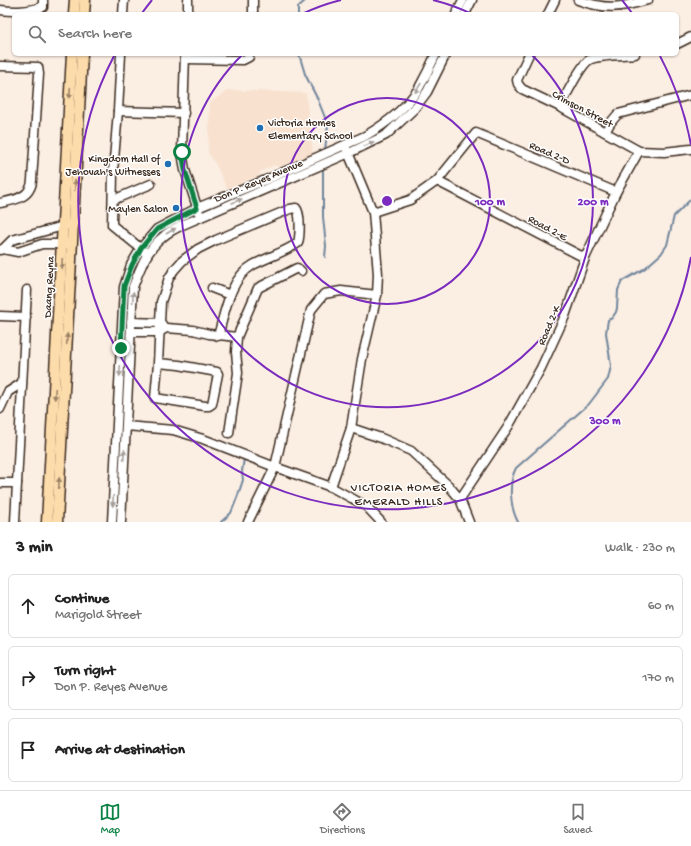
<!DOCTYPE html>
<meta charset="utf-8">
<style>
:root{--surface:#fff;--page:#f2f2f2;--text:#222;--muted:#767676;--line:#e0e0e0;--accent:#0b8043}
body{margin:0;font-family:"Gochi Hand",sans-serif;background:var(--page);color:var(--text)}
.stop{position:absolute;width:12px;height:12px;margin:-9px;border:3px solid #0b8043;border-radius:50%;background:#fff}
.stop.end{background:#0b8043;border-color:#fff;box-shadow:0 1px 4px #0008}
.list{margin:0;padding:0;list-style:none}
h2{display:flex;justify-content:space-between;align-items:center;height:52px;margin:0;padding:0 16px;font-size:17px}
h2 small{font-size:13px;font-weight:400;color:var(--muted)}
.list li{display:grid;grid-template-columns:26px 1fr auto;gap:12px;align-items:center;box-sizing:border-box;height:64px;margin:0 8px 8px;padding:0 8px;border:1px solid var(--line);border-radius:6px}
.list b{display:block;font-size:15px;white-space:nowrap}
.list p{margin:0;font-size:13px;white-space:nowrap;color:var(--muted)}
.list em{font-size:13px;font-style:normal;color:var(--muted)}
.icon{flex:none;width:22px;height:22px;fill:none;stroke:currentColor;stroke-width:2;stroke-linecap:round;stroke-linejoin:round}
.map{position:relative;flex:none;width:691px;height:522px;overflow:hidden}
.search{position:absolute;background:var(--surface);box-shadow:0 1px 3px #0004;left:12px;right:12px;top:12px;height:44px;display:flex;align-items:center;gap:10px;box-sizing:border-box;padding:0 14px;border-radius:6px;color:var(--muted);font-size:15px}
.sheet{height:268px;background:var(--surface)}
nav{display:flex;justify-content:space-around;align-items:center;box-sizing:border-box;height:56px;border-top:1px solid var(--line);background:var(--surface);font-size:11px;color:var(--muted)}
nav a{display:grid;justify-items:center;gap:2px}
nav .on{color:var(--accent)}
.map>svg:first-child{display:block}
.built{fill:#f8e2cf}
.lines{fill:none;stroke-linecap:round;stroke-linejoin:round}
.stream{stroke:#71869c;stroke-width:2}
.minor-casing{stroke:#3b2a1e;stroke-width:11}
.major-casing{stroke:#3b2a1e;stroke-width:13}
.minor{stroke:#fff;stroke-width:8}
.major{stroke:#fddcac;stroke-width:10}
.oneway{fill:#a79f9a}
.oneway2{fill:#9c8365}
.route{stroke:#0b8043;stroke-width:5}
.ring{fill:none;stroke:#7b2cbf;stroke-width:2}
.poi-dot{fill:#1f6fb2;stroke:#fff;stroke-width:1.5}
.labels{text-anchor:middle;stroke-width:3;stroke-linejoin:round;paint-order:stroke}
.street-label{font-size:11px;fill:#3b2a1e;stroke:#fff}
.poi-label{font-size:11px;fill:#3b2a1e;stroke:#fff;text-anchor:end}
.neighbourhood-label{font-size:12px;letter-spacing:1px;fill:#3b2a1e;stroke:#fff}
.centre{fill:#7b2cbf;stroke:#fff;stroke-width:2}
.ring-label{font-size:12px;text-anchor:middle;font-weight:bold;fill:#7b2cbf;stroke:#fff;stroke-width:3;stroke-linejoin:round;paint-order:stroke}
</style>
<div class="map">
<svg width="691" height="522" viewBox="0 0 691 522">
<rect width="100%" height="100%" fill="#fbeee3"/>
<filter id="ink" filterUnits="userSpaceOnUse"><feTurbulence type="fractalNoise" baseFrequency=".025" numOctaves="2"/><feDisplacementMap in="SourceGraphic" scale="8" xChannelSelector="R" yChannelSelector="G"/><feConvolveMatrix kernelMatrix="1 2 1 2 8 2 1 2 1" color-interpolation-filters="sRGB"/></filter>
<g filter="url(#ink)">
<path class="built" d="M228,90L306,93L313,153L280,168L274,165L260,172L259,176L227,189L216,165L208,153L210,103Z"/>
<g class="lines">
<g class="stream">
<path d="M298,14V7L306,0"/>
<path d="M299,54L305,74L318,100L328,125L325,150"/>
<path d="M323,170V217L326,246L325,257"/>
<path d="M221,522L231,513L237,498L243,480L242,471L244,459"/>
<path d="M518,522C510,507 508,483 516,468L589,404L608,379L611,366L606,333L608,320L612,318L616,312L617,308L618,290L622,281L644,269L661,254L667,245L674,216L691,199"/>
</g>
<g class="minor-casing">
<g id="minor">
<path d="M578,0C606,10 620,8 648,0"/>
<path d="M0,10C17,12 27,11 43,7V0"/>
<path d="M123,14L124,0"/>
<path d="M188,14V0"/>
<path d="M253,14V0"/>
<path d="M456,14L463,0"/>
<path d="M465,14L472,0"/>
<path d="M548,14L555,0"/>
<path d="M677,44L691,37"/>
<path d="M121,54L118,111L113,172L112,225L145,252"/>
<path d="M185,54L182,152L185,170L199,213"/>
<path d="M529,54L517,80L518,84L522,89L560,107L639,151L664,152L691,149"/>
<path d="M185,59L243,60L249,57V54"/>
<path d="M0,66L38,67L39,74L32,180C32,183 31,187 29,190C24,199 9,201 0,203"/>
<path d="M560,107C565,97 581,65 589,60C597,55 625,55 635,54"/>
<path d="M118,111L184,113"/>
<path d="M605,132L611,122L618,114L691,95"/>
<path d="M437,181L585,258"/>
<path d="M113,200L151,184"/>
<path d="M373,212L410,200L437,181L476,133L616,192"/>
<path d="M3,249L18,252L42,244H66"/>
<path d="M0,250L3,249L12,240L67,225"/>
<path d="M212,288L230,295"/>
<path d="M0,316L26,317"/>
<path d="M131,322L161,323L163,326"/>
<path d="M131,332H160L166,328L193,330L209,334L237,337"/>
<path d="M158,363L179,365L217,372L218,374L212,404L209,406H205L155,398L158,363L161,302L169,278L174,270L182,261L198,249L216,240L290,209L296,208C301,213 300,236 298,243C285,252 268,257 253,265C230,278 225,312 218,336"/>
<path d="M0,409L8,392L22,383"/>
<path d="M126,426L173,430L203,439L275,467L331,487L366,506L381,522"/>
<path d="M351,428L381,438L411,451L449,486L460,499L469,522"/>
<path d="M229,433L238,373L236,352L237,337L258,288L297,268L301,271"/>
<path d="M0,483H17"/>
<path d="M331,487L351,428L362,359L377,295L378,274L373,212L347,150"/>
<path d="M460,499L508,427L541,368L565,316L585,258L616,192L639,151"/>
<path d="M15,522L27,290"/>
<path d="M112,522L124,287L131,265L141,248L157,229L197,208L268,179L365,136C386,124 406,108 419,88C425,77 431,65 436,54"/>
<path d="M121,522L133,287C140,268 147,249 164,236C168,232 175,229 180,226L349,153L386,135L414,109L427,92L446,54"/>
<path d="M248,522L275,467L311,310L324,294L341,291L377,295"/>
</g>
</g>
<g class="major-casing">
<g id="major">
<path d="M74,14L75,0"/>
<path d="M84,14L85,0"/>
<path d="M47,522L72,54"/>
<path d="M57,522L82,54"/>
</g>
</g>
<use href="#minor" class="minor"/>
<use href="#major" class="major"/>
</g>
<defs><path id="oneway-solid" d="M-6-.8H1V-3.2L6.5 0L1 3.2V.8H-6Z"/></defs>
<g class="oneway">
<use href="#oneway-solid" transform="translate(418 88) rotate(123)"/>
<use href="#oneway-solid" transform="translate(369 144) rotate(-26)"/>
<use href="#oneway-solid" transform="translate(237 201) rotate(-23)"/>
<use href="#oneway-solid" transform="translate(171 231) rotate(-30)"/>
<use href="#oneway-solid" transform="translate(133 297) rotate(-86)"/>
<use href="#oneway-solid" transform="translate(120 371) rotate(93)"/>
<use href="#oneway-solid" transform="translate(124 455) rotate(-87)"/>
<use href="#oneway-solid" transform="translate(113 501) rotate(93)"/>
</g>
<g class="oneway2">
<use href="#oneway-solid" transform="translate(70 93) rotate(93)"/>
<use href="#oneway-solid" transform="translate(75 185) rotate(-87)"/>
<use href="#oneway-solid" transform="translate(62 264) rotate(93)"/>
<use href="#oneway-solid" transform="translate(67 339) rotate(-87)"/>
<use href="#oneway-solid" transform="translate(55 394) rotate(93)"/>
<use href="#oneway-solid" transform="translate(59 483) rotate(-87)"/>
</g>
</g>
<g class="lines" filter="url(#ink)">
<path class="route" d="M121,348L124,286L132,265L141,248L157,229L197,208L185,170L182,152"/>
</g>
<g class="ring">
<circle cx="387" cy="201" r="103"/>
<path d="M302 14A206 206 0 0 1 341 0M433 0A206 206 0 0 1 472 14M531 54A206 206 0 1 1 243 54"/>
<path d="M691 257A309 309 0 1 1 114 56M142 13A309 309 0 0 1 152 0M622 0A309 309 0 0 1 632 13M660 56A309 309 0 0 1 691 145"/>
</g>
<g class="poi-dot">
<circle cx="260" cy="128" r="4"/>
<circle cx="168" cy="164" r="4"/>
<circle cx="176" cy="208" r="4"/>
</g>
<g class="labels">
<g class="street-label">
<text transform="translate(583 108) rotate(28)" y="4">Crimson Street</text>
<text transform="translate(550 152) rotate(23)" y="4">Road 2-D</text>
<text transform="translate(258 180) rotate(-23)" y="4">Don P. Reyes Avenue</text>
<text transform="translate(548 227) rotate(28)" y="4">Road 2-E</text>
<text transform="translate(48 287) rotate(-87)" y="4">Daang Reyna</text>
<text transform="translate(548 325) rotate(-67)" y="4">Road 2-K</text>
</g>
<g class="poi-label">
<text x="268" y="126" text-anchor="start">Victoria Homes<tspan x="268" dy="13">Elementary School</tspan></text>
<text x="160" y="162">Kingdom Hall of<tspan x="160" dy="13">Jehovah's Witnesses</tspan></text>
<text x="168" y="212">Maylen Salon</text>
</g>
<g class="neighbourhood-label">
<text x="399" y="491">VICTORIA HOMES<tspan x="399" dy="14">EMERALD HILLS</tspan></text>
</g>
</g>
<circle cx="387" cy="201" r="6" class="centre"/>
<g class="ring-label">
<text x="490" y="205">100 m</text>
<text x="593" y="205">200 m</text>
<text x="605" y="424">300 m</text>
</g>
</svg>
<div class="stop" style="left:182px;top:152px"></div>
<div class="stop end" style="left:121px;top:348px"></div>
<div class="search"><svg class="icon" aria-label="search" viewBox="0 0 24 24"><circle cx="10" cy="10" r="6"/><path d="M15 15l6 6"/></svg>Search here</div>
</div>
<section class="sheet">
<h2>3 min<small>Walk · 230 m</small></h2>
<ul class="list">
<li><svg class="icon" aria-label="ahead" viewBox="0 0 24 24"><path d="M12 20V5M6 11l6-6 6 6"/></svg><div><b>Continue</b><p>Marigold Street</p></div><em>60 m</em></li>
<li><svg class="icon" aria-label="right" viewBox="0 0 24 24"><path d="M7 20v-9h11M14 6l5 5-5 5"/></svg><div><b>Turn right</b><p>Don P. Reyes Avenue</p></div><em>170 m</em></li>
<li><svg class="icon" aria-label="arrive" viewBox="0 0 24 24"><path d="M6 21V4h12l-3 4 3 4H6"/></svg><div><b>Arrive at destination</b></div></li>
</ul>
</section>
<nav>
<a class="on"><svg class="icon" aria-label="map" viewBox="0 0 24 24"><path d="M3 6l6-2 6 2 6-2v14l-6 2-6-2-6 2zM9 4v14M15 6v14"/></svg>Map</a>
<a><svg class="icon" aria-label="directions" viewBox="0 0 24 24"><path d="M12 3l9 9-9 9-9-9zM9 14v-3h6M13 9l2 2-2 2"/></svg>Directions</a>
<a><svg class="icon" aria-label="saved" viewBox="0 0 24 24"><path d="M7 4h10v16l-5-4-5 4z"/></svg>Saved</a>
</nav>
